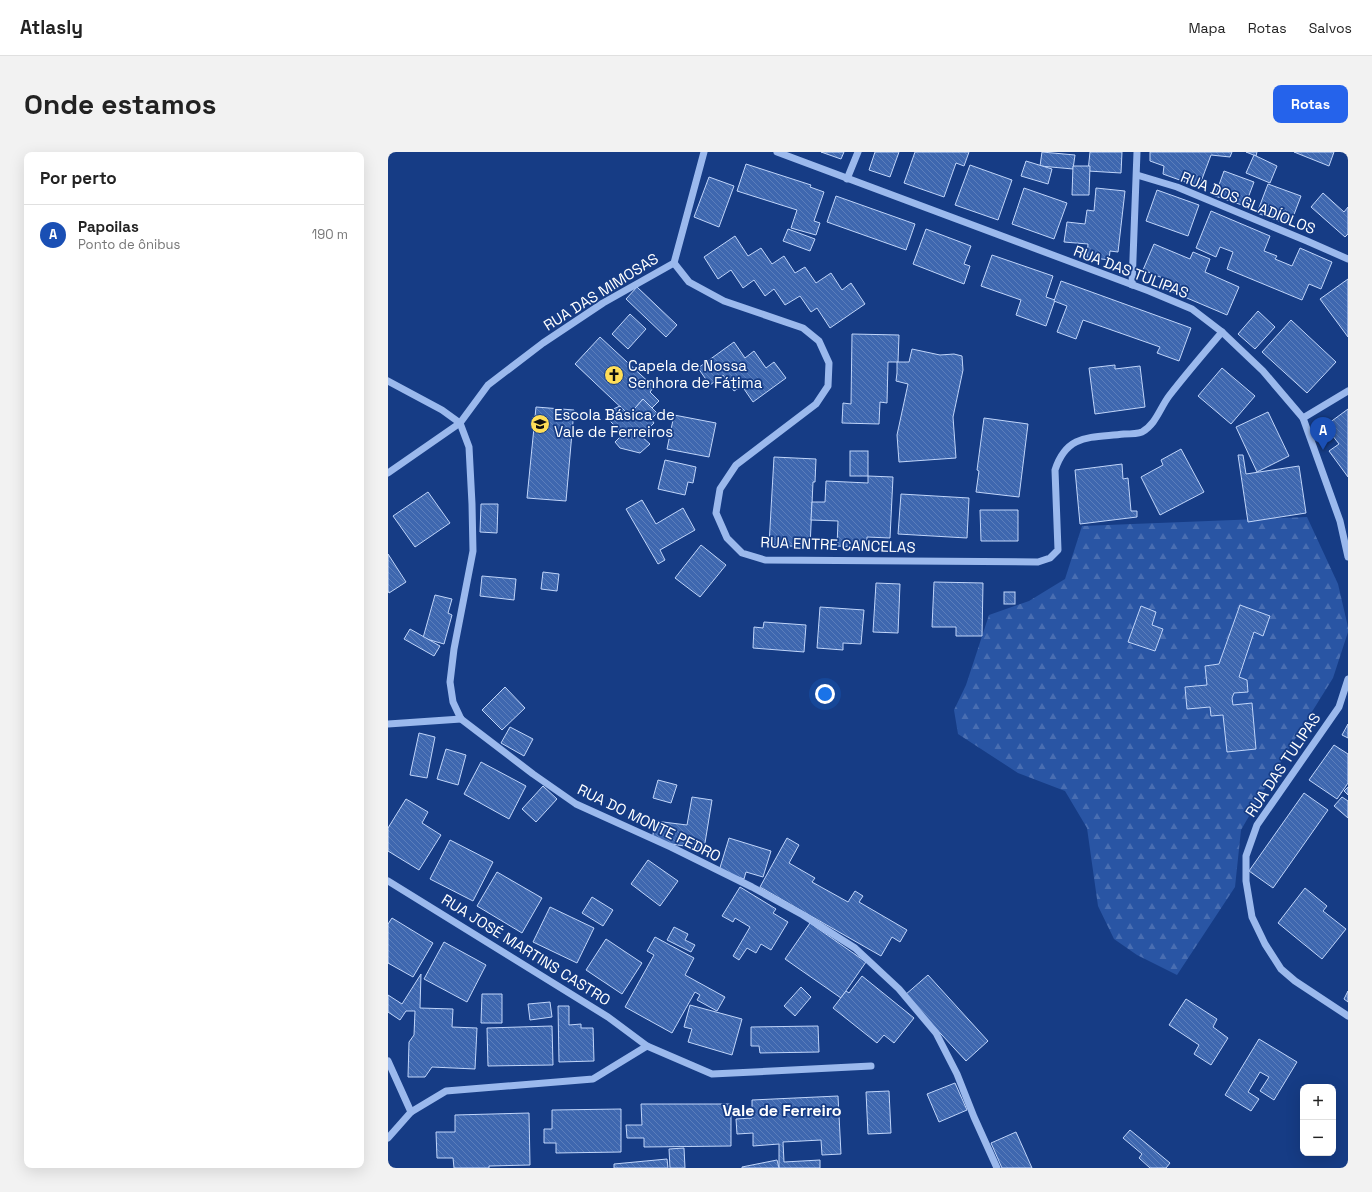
<!DOCTYPE html>
<html lang="pt">
<meta charset="utf-8">
<style>
:root{--surface:#fff;--page:#f2f2f2;--text:#222;--muted:#767676;--line:#e0e0e0;--accent:#2563eb}
body{margin:0;font-family:"Space Grotesk",sans-serif;background:var(--page);color:var(--text)}
.controls{position:absolute;right:12px;bottom:12px;display:grid;overflow:hidden;border-radius:8px;box-shadow:0 4px 16px #0002}
.controls button{width:36px;height:36px;display:grid;place-items:center;padding:0;border:0;border-bottom:1px solid var(--line);background:var(--surface);color:var(--text);font:20px sans-serif}
.you{position:absolute;left:437px;top:542px;width:14px;height:14px;margin:-10px;border:3px solid #fff;border-radius:50%;background:#1a73e8;box-shadow:0 0 0 6px #1a73e833}
.badge{display:grid;place-items:center;width:26px;height:26px;border-radius:50%;background:var(--accent);color:#fff;font-size:13px;font-weight:700}
.pin{position:absolute;translate:-50% -33px;filter:drop-shadow(0 1px 2px #0008)}
.pin::after{content:'';position:absolute;top:21px;width:14px;height:12px;background:inherit;clip-path:polygon(0 0,100% 0,50% 100%)}
.list{margin:0;padding:0;list-style:none}
h2{display:flex;justify-content:space-between;align-items:center;height:52px;margin:0;padding:0 16px;font-size:17px}
h2 small{font-size:13px;font-weight:400;color:var(--muted)}
.list li{display:grid;grid-template-columns:26px 1fr auto;gap:12px;align-items:center;box-sizing:border-box;height:60px;padding:0 16px;border-top:1px solid var(--line)}
.list b{display:block;font-size:15px;white-space:nowrap}
.list p{margin:0;font-size:13px;white-space:nowrap;color:var(--muted)}
.list em{font-size:13px;font-style:normal;color:var(--muted)}
.map{position:relative;flex:none;width:960px;height:1016px;overflow:hidden;border-radius:8px}
header{display:flex;align-items:center;gap:24px;box-sizing:border-box;height:56px;padding:0 20px;background:var(--surface);border-bottom:1px solid var(--line)}
header strong{font-size:19px}
nav{display:flex;gap:22px;margin-inline-start:auto;font-size:14px}
.intro{display:flex;align-items:center;justify-content:space-between;box-sizing:border-box;height:96px;padding:0 24px}
h1{margin:0;font-size:28px}
.button{padding:10px 18px;border-radius:8px;background:var(--accent);color:#fff;font-size:14px;font-weight:700}
main{display:flex;gap:24px;padding:0 24px}
aside{flex:1;background:var(--surface);border-radius:8px;box-shadow:0 4px 16px #0002}
.map>svg:first-child{display:block}
.forest{fill:url(#forest-firs)}
.building{fill:url(#building-back-hatch);stroke:#c0d5fa}
.lines{fill:none;stroke-linecap:round;stroke-linejoin:round}
.minor{stroke:#9bb9ed;stroke-width:7}
.labels{text-anchor:middle;stroke-width:3.5;stroke-linejoin:round;paint-order:stroke}
.street-label{font-size:15px;fill:#fff;stroke:#163c85}
.poi-label{font-size:15px;fill:#fff;stroke:#163c85;text-anchor:start}
.neighbourhood-label{font-size:16px;font-weight:bold;fill:#fff;stroke:#163c85}
</style>
<header>
<strong>Atlasly</strong>
<nav><a>Mapa</a><a>Rotas</a><a>Salvos</a></nav>
</header>
<div class="intro"><h1>Onde estamos</h1><a class="button">Rotas</a></div>
<main>
<aside>
<h2>Por perto<small></small></h2>
<ul class="list">
<li><span class="badge" style="background:#1a4fb4">A</span><div><b>Papoilas</b><p>Ponto de ônibus</p></div><em>190 m</em></li>
</ul>
</aside>
<div class="map">
<svg width="960" height="1016" viewBox="0 0 960 1016">
<defs>
<pattern id="forest-firs" width="22" height="20" patternUnits="userSpaceOnUse"><rect width="22" height="20" fill="#2955a4"/><path d="M5 1l3.5 6h-7zM16 11l3.5 6h-7z" fill="#496eb2"/></pattern>
<pattern id="building-back-hatch" width="6" height="6" patternUnits="userSpaceOnUse"><rect width="6" height="6" fill="#3e67af"/><path d="M-1 5l2 2M0 0l6 6M5-1l2 2" fill="none" stroke="#5b7ebb"/></pattern>
</defs>
<rect width="100%" height="100%" fill="#163c85"/>
<path class="forest" d="M919,365L950,432L960,475V480L945,526L884,624L853,678L847,735L789,823L749,803L726,787L710,754L699,676L677,639L630,621L570,582L566,558L578,533L601,463L641,449L677,427L694,374Z"/>
<g class="building">
<path d="M433,0H456L453,7Z"/>
<path d="M487,0H511L502,25L481,18Z"/>
<path d="M527,0H581L576,14L568,11L556,45L516,31Z"/>
<path d="M654,0L687,3L685,17L652,14Z"/>
<path d="M702,0H734L733,21L700,19Z"/>
<path d="M762,0H844L842,5L823,3L811,35L775,22L776,14L762,9Z"/>
<path d="M858,0H869L868,4Z"/>
<path d="M906,0H946L941,14Z"/>
<path d="M866,3L889,14L882,31L858,21Z"/>
<path d="M638,9L664,17L660,32L633,24Z"/>
<path d="M358,12L423,33L422,35L436,40L426,69L432,71L428,83L403,76L409,58L349,39Z"/>
<path d="M582,13L624,28L610,68L567,53Z"/>
<path d="M685,14H702L701,43H684Z"/>
<path d="M836,19L866,30L857,54L827,44Z"/>
<path d="M321,25L346,34L331,75L306,65Z"/>
<path d="M880,32L913,44L902,73L869,61Z"/>
<path d="M636,36L679,51L666,87L624,72Z"/>
<path d="M708,36L737,39L730,100L722,99L721,108L699,105L700,92L676,90L679,70L697,72L699,58L706,59Z"/>
<path d="M769,38L811,53L800,84L758,69Z"/>
<path d="M935,41L956,60L960,55V82L957,85L923,55Z"/>
<path d="M448,44L527,72L518,98L439,70Z"/>
<path d="M823,59L882,84L876,99L889,104L887,107L904,114L912,96L944,110L933,137L921,132L914,148L839,117L845,100L832,95L828,105L808,96Z"/>
<path d="M400,77L427,87L422,99L395,89Z"/>
<path d="M538,77L583,94L576,112L582,114L576,132L525,112Z"/>
<path d="M347,84L360,104L373,96L384,112L396,104L407,121L417,115L428,131L443,121L454,138L463,131L477,152L442,176L429,156L423,160L412,144L397,153L386,137L377,144L366,128L355,136L343,118L330,127L316,105Z"/>
<path d="M766,92L802,107L805,100L822,107L817,120L851,135L839,163L773,135L777,127L755,118Z"/>
<path d="M604,103L665,124L658,145L667,148L658,174L628,163L633,148L593,134Z"/>
<path d="M960,127V185L932,147Z"/>
<path d="M673,129L803,176L791,209L769,201L772,195L695,168L688,187L669,180L679,154L666,149Z"/>
<path d="M249,135L289,173L278,185L238,147Z"/>
<path d="M870,159L887,175L867,197L850,182Z"/>
<path d="M242,162L258,177L240,197L224,182Z"/>
<path d="M903,168L948,210L919,241L874,200Z"/>
<path d="M464,182L511,183L510,210H500L499,251L492,250L491,272L454,271L455,251L463,252Z"/>
<path d="M212,185L266,235L262,240L271,249L264,256L255,247L241,263L187,212Z"/>
<path d="M346,190L357,206L366,199L378,216L386,210L398,226L365,250L354,234L346,239L335,223L322,233L310,216Z"/>
<path d="M524,197L552,203L566,202L574,204L575,218L565,265L568,306L511,310L509,283L520,232L508,229L509,221V210H521Z"/>
<path d="M727,213V217L752,214L757,255L707,262L701,216Z"/>
<path d="M834,216L867,244L843,272L810,244Z"/>
<path d="M255,247L269,261L263,267L266,271L253,284L262,292L252,301L232,296L227,290L235,282L219,266L223,258L232,254L241,263Z"/>
<path d="M148,255L186,258L178,349L139,346Z"/>
<path d="M960,257V325L941,299L951,292L937,274Z"/>
<path d="M880,260L901,304L869,320L848,275Z"/>
<path d="M286,263L328,271L321,305L279,297Z"/>
<path d="M596,266L640,272L631,345L588,340L591,319L589,318Z"/>
<path d="M793,297L816,340L772,363L753,325L775,313L773,308Z"/>
<rect x="462" y="299" width="18" height="25"/>
<path d="M850,303H855L858,322L911,314L918,361L860,370Z"/>
<path d="M386,305L428,307L427,330H425L422,395L381,393Z"/>
<path d="M277,308L308,315L305,331L300,330L297,343L270,337Z"/>
<path d="M734,312L735,327L740,326L743,359H749V365L692,372L687,318Z"/>
<path d="M480,324L505,325L502,386L479,385V395L449,394L450,369L423,368L424,350H437L438,329L480,331Z"/>
<path d="M40,340L62,371L27,395L5,364Z"/>
<path d="M513,342L581,346L579,386L510,382Z"/>
<path d="M254,348L268,372L295,356L307,378L272,398L277,408L270,412L238,357Z"/>
<path d="M93,352H110L109,381L92,380Z"/>
<path d="M592,358H630V389H593Z"/>
<path d="M313,393L338,413L312,445L287,426Z"/>
<path d="M0,402L18,430L1,441L0,439Z"/>
<path d="M155,420L171,422L169,439L153,437Z"/>
<path d="M94,424L128,427L126,448L92,444Z"/>
<path d="M546,430L595,431L594,484H568V475H544Z"/>
<path d="M488,431L512,432L510,481L485,480Z"/>
<rect x="616" y="440" width="11" height="12"/>
<path d="M47,443L64,447L60,461L64,463L56,492L35,486Z"/>
<path d="M852,453L882,464L875,484L866,480L851,525L859,528L860,540L846,541L844,546L845,553L864,551L868,597L839,600L835,563L823,564L822,555L799,557L797,535L819,533L817,514L831,512Z"/>
<path d="M753,454L768,460L764,473L775,477L767,499L740,490Z"/>
<path d="M432,455L476,458L473,492L455,491V498L429,496Z"/>
<path d="M376,470L418,473L416,500L365,496L366,475L375,476Z"/>
<path d="M22,477L52,494L46,504L16,487Z"/>
<path d="M117,535L137,556L114,578L94,558Z"/>
<path d="M960,572V586L954,583Z"/>
<path d="M122,575L145,587L136,604L113,591Z"/>
<path d="M31,581L47,585L39,626L22,623Z"/>
<path d="M946,593L960,602V631L949,647L921,628Z"/>
<path d="M58,597L78,603L70,633L49,627Z"/>
<path d="M93,610L138,634L121,667L76,642Z"/>
<path d="M270,628L289,633L283,651L265,646Z"/>
<path d="M155,634L169,647L148,670L134,657Z"/>
<path d="M960,635V643L956,639Z"/>
<path d="M916,641L940,658L885,736L861,719Z"/>
<path d="M304,645L324,648L316,697L264,689L267,669L299,673Z"/>
<path d="M954,645L960,649V666L946,654Z"/>
<path d="M18,647L40,660L34,671L53,683L31,718L0,699V676Z"/>
<path d="M341,686L383,699L375,725L358,720L356,727L331,719Z"/>
<path d="M399,686L411,693L401,711L427,726L424,730L460,750L467,739L475,744L471,750L519,778L512,790L504,785L493,804L372,735Z"/>
<path d="M62,688L105,710L85,749L42,727Z"/>
<path d="M260,708L290,729L272,754L243,732Z"/>
<path d="M109,720L154,746L134,781L89,754Z"/>
<path d="M352,735L388,757L385,761L400,770L383,798L373,792L368,801L359,796L351,808L345,804L362,775L347,766L345,770L334,764Z"/>
<path d="M917,736L939,754L935,759L958,777L934,807L890,771Z"/>
<path d="M204,745L225,758L215,774L194,761Z"/>
<path d="M162,755L206,776L189,811L145,790Z"/>
<path d="M4,766L45,791L25,825L0,811V772Z"/>
<path d="M422,771L478,810L453,846L397,807Z"/>
<path d="M286,775L300,782L297,788L307,793L303,800L279,788Z"/>
<path d="M267,785L306,806L297,823L337,845L329,859L309,848L312,843L307,840L284,881L237,855L266,803L259,799Z"/>
<path d="M218,787L254,811L234,842L198,818Z"/>
<path d="M56,790L98,813L79,850L36,827Z"/>
<path d="M33,822L32,856L65,857L64,875L89,876L87,917L44,915L37,925H20L21,890L26,883L27,859H18L12,868L0,860V843L14,852Z"/>
<path d="M540,823L600,889L578,909L517,843Z"/>
<path d="M474,824L526,866L506,891L496,883L489,891L445,856L458,839L461,841Z"/>
<path d="M413,835L423,845L407,864L396,854Z"/>
<path d="M960,839V850L956,847Z"/>
<path d="M94,842H114V871H93Z"/>
<path d="M798,847L829,867L825,875L840,886L823,913L806,902L811,893L781,873Z"/>
<path d="M162,850L164,865L142,868L140,852Z"/>
<path d="M302,853L354,867L344,903L300,890L304,877L296,875Z"/>
<path d="M170,854H181V873L193,872V876H205L206,909L171,910Z"/>
<path d="M164,874L165,913L100,914L99,876Z"/>
<path d="M430,874L431,900L372,901L371,894H363V875Z"/>
<path d="M871,887L909,910L886,948L872,939L881,925L872,920L860,940L871,947L863,959L837,943Z"/>
<path d="M567,931L579,958L551,970L539,942Z"/>
<path d="M501,939L503,981L480,982L478,940Z"/>
<path d="M450,944L453,1002L434,1003L433,988L395,990L396,1010L432,1008V1016H391V992L365,994V981L349,982L348,967L364,966V948Z"/>
<path d="M253,952H343V994L256,995V986H239L238,973H254Z"/>
<path d="M233,957V1000L168,1001V991H156V977H164V958Z"/>
<path d="M141,961L142,1013L101,1014V1016H66L65,1006H49L48,980H67V963Z"/>
<path d="M742,978L782,1011L778,1016H762L751,1006L754,1002L735,986Z"/>
<path d="M628,980L644,1016H614L603,991Z"/>
<path d="M296,996L297,1016H282L281,997Z"/>
<path d="M279,1007L280,1016H226V1012Z"/>
<path d="M389,1008L391,1016H354V1015Z"/>
</g>
<g class="lines">
<g class="minor">
<path d="M389,0L761,139L804,157L834,180L875,219L915,266L952,369L960,405"/>
<path d="M749,23L789,35L919,89L960,107"/>
<path d="M459,27L470,0"/>
<path d="M286,111L301,130L336,149L415,176L431,189L441,211L440,234L428,252L348,313L332,337L328,361L339,386L354,401L377,408L650,410L662,406L670,398L667,318C679,281 703,286 736,282C741,282 749,282 754,280C768,272 772,256 781,244C798,222 816,201 834,180"/>
<path d="M744,133L749,0"/>
<path d="M0,229L54,258L72,271L81,295L84,352L85,399L66,497L62,530L65,550L73,567L145,622L188,652L283,695L364,735L415,763L467,796L511,837L548,881L569,922L586,965L609,1016"/>
<path d="M915,266L960,239"/>
<path d="M0,321L72,271L100,233L155,191L215,151L286,111L316,0"/>
<path d="M960,527L951,555L869,673L858,704V729L864,765L877,792L893,817L907,829L960,864"/>
<path d="M0,572L73,567"/>
<path d="M0,729L220,865L259,894"/>
<path d="M0,909L23,960"/>
<path d="M0,986L23,960L58,939L205,927L259,894L324,922L483,914"/>
</g>
</g>
<defs>
<g id="church-disc" transform="scale(1)"><circle r="9.5" fill="#ffde57" stroke="#163c85"/><path d="M-1.2-6h2.4v3.5h3.3v2.4h-3.3V6h-2.4V-.1h-3.3v-2.4h3.3Z" fill="#111"/></g>
<g id="school-disc" transform="scale(1)"><circle r="9.5" fill="#ffde57" stroke="#163c85"/><path d="M0-5L7-2L0 1L-7-2ZM-4 1L0 2.5L4 1V4Q0 6-4 4Z" fill="#111"/></g>
</defs>
<g fill-rule="evenodd">
<use href="#church-disc" x="226" y="223"/>
<use href="#school-disc" x="152" y="272"/>
</g>
<g class="labels">
<g class="street-label">
<text transform="translate(860 51) rotate(22)" y="5">RUA DOS GLADÍOLOS</text>
<text transform="translate(743 120) rotate(21)" y="5">RUA DAS TULIPAS</text>
<text transform="translate(213 140) rotate(-32)" y="5">RUA DAS MIMOSAS</text>
<text transform="translate(450 393) rotate(2)" y="5">RUA ENTRE CANCELAS</text>
<text transform="translate(895 613) rotate(-56)" y="5">RUA DAS TULIPAS</text>
<text transform="translate(261 671) rotate(26)" y="5">RUA DO MONTE PEDRO</text>
<text transform="translate(138 798) rotate(32)" y="5">RUA JOSÉ MARTINS CASTRO</text>
</g>
<g class="poi-label">
<text x="240" y="219">Capela de Nossa<tspan x="240" dy="17">Senhora de Fátima</tspan></text>
<text x="166" y="268">Escola Básica de<tspan x="166" dy="17">Vale de Ferreiros</tspan></text>
</g>
<g class="neighbourhood-label">
<text x="394" y="964">Vale de Ferreiro</text>
</g>
</g>
</svg>
<div class="controls">
<button>+</button>
<button>−</button>
</div>
<div class="you"></div>
<div class="pin badge" style="left:935px;top:298px;background:#1a4fb4">A</div>
</div>
</main>
